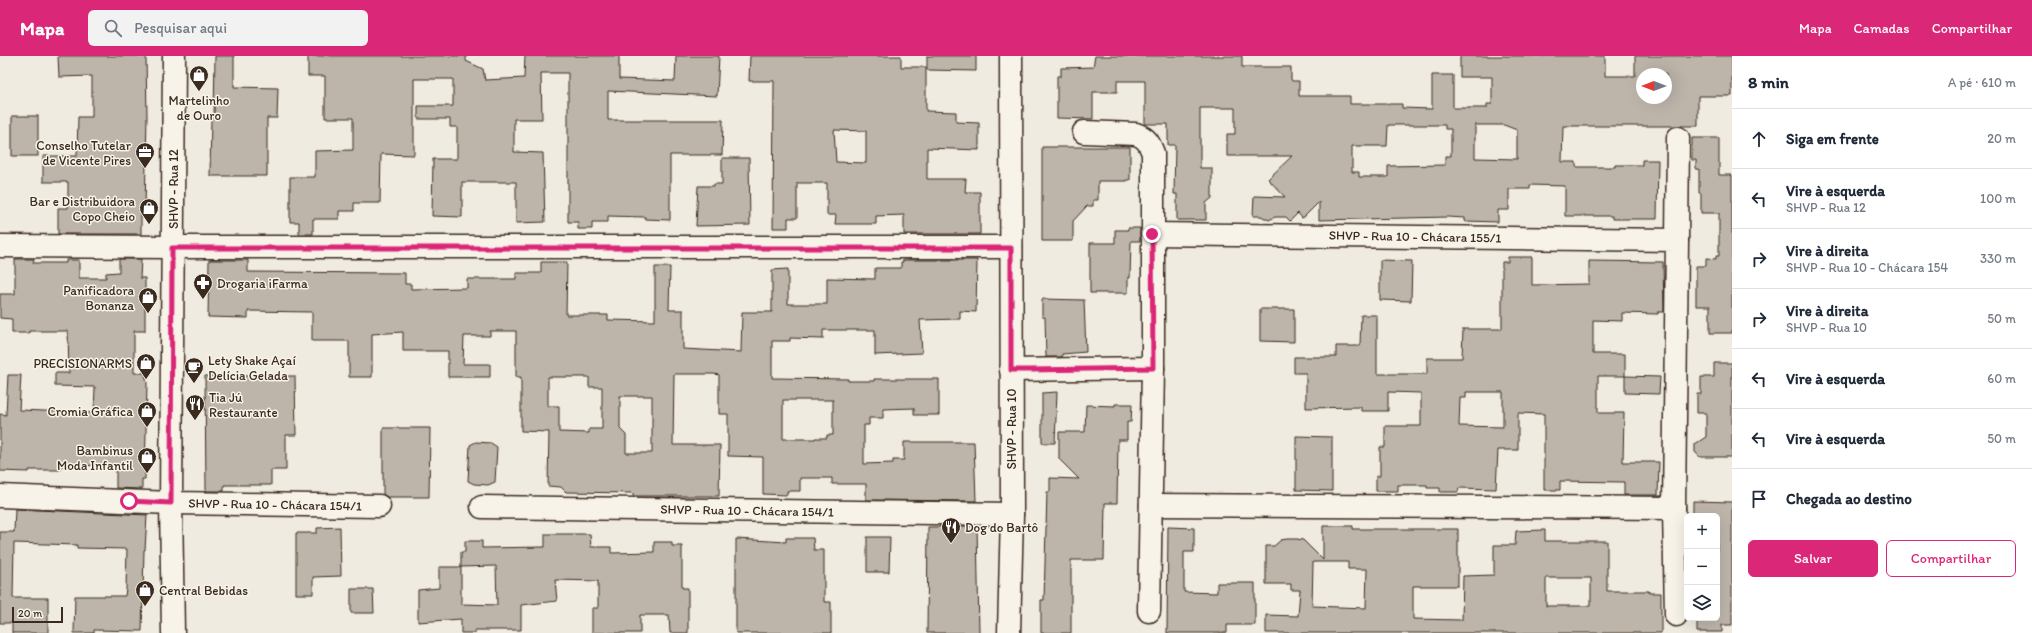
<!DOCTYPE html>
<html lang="pt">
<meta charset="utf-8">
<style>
:root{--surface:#fff;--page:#f2f2f3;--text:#1f2937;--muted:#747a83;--line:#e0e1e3;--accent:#db2777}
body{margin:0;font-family:Itim,sans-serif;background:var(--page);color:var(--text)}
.controls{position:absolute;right:12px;bottom:12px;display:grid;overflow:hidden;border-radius:6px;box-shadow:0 4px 16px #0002}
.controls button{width:36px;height:36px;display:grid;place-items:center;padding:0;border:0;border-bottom:1px solid var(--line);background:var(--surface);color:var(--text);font:20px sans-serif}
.compass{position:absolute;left:1636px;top:12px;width:36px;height:36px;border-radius:50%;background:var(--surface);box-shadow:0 4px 16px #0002;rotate:270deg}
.scale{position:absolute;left:12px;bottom:10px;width:51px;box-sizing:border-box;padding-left:4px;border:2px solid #3b2a1e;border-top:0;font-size:11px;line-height:14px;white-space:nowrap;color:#3b2a1e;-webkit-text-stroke:3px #f7f3e8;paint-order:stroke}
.stop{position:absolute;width:12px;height:12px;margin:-9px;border:3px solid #db2777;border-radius:50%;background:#fff}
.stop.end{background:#db2777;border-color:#fff;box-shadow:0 1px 4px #0008}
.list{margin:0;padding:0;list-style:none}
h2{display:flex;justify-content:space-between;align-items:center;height:52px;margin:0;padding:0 16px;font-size:17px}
h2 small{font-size:13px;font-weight:400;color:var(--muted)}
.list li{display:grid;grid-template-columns:26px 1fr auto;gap:12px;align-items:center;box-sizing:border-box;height:60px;padding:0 16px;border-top:1px solid var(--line)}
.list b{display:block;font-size:15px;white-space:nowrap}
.list p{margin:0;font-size:13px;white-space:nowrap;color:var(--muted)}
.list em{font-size:13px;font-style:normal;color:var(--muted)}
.actions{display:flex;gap:8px;padding:12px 16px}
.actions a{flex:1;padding:9px 0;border:1px solid var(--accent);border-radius:6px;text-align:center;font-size:14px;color:var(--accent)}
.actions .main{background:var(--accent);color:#fff}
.icon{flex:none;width:22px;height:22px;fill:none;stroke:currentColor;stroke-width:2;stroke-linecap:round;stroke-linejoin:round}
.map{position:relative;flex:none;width:1732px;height:577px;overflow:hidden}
header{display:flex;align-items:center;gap:24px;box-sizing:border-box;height:56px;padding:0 20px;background:var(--accent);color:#fff}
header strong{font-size:19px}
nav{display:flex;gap:22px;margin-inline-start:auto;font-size:14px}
.search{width:280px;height:36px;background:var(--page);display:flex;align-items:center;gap:10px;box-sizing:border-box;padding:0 14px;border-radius:6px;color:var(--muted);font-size:15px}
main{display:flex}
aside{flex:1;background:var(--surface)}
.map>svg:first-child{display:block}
.building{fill:#bdb5aa;stroke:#3b2a1e;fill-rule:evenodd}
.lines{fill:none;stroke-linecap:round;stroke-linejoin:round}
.minor-casing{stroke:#3b2a1e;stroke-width:25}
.minor{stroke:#f7f3e8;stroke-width:22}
.route{stroke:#db2777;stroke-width:5}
.labels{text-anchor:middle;stroke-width:3;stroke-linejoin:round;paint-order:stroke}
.poi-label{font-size:13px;fill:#3b2a1e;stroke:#f7f3e8;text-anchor:end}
.street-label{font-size:13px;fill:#3b2a1e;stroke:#f7f3e8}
</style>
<header>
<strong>Mapa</strong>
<div class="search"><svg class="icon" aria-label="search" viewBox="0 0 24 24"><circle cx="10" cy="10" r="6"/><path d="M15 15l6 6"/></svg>Pesquisar aqui</div>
<nav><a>Mapa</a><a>Camadas</a><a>Compartilhar</a></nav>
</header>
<main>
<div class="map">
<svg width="1732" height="577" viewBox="0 0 1732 577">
<rect width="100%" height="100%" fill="#efebe0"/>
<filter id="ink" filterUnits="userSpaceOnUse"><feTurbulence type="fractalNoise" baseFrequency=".025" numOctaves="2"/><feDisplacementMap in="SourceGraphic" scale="8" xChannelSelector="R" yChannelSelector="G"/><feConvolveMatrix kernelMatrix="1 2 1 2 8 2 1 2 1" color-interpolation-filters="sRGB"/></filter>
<g filter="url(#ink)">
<g class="building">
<path d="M58,0H146L147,61L145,153H141V178H58V152H68V126H43V100H77L78,61H92V20L59,21Z"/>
<path d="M215,0H234V31L278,32L277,62H267V120H210L211,62H214Z"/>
<path d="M308,0H466V5L483,13L485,24L524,22L525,0H619V23L675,25L676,0H719L717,40L608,35V64H723L722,99H670V164L645,163V161L608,160V166H592V173H578V166H568V17H541L542,63H514V96L543,97L545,166L516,167V126H462V161L432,160L433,103H457V71H450V63H418V50H453V23H414V99L381,98L380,147H354V155H339V163H313V178H299V166H290V121H315V95L353,94V62H325V20H308Z"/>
<path d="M750,0H901V11H926V55L956,56V66L979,67V94L927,92V123H966L965,136H980V178H904V159L876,160V168H835L836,159H827V127H797V162H788V172H773L774,25H749ZM834,74L866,75V107L836,106Z"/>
<path d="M927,0H976V15L927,14Z"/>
<path d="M1095,0H1242V11H1291V23L1292,25H1299V40H1350V48H1402V52L1432,53V19H1453V52H1487V48H1492V21H1460V0H1605V20H1635V0H1732V40H1698V70H1563L1562,106H1576V111H1615V109H1642V104H1658L1657,163H1612V160H1565V130L1530,129V133H1509V154H1498V166L1465,165V162L1448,161L1319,164V146L1304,161L1302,162L1298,157L1290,165L1286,161H1275L1269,164L1261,160H1253L1254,140L1285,141L1268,123L1292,100H1227V78H1235V52H1200V112H1212V142L1206,147V164H1177V138H1174L1175,89H1168V68H1145V25H1117V36H1093V63L1057,62V20H1061V12L1093,11ZM1642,18H1666V42H1642ZM1388,69H1445V73H1451V100H1445V109L1388,110V121H1359V116H1352V90H1387ZM1475,69H1504L1517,74V103L1475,102Z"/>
<rect x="12" y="60" width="26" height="40"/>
<path d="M1692,82H1719V119H1732V277H1710V250H1696V210H1706V202L1716,203V200H1719V157H1701V137H1699V113H1696V104H1692Z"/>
<path d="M1042,91H1130V124H1126V125H1098V144H1093V150H1087L1073,165V185H1042Z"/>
<path d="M722,102H749L750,169L696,170L698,130H714V128H722Z"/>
<path d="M1128,172H1140V185H1131L1130,222H1128V237H1090V187H1115V174H1128Z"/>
<path d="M1508,201H1532V229L1589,228V205L1663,206L1664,256H1658V258L1622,257V265L1593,264V298H1625V320H1598V357H1624L1623,406H1659L1658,439H1624V426L1560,425V434H1544V358L1518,357V394H1498L1496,433L1459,432L1458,436H1440V432H1427V429H1398V435H1376V420H1380V391H1385V370H1421V337L1388,336V355H1361V351L1306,352V317H1294V301H1336V290H1360L1361,259H1377V318H1427V302H1462L1463,273H1502V206H1508ZM1466,336H1503V371L1459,370L1460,342H1466Z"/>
<path d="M15,203H34L33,207H66V204H79V222H106V217L119,216V203H141L140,222H145V275H134V317H145L147,327L145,423H142V433L116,432V409L60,410V414H29V416L0,415V358L6,359L8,319H21L19,354L94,357L95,331L55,330V317H69L68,275H29V277H12V263L0,262V238H15Z"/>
<path d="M209,204H248V216L405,217V228H411V233L467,232V223H516V217H541V206H567L566,259H608V264L655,265V211H670L669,254H683V293L741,296L742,256H772V214L788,213V248H827V222L875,223V212H901V206H903V204H977L976,256L960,255V263L920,264L922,297L875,299V274H823V283L790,282V285H772V322L848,323V325H874V323H939V359H914V352L883,353V362H869V369H864V408L893,407V404H904V386H974L976,445L866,444V428H832V422H800V435H787V439L763,438V401L728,400V358H719V319L714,318H674L673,389H720L719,440H633V437L566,436L561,431L548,430L549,376L521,375V321H516V275H490V280H464L463,308H490V321H448V295H403V276L372,278V321H349V285H312V256L248,255V262L208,261ZM548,321H589V331H602V373H589V377L559,376V350H548ZM620,340H652V397H626V379L620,373ZM783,344H833V379H827V382H815V383H783Z"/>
<path d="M1380,204L1412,205L1411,245L1380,244Z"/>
<path d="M1042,243L1084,244L1086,296L1062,298V301H1046L1045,261H1042Z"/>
<path d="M1260,253H1294V286L1260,285Z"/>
<path d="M1714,307H1732V401H1700L1695,396V388L1706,381V357H1697V338H1701V321H1714Z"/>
<path d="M205,320H295L296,379H286V414H271V429H224V435H206Z"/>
<path d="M1625,320L1660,321L1659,338L1625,337Z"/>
<path d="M1057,336L1055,387H1042V337Z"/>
<path d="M1115,348H1132L1131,366H1127V384H1118L1117,447H1105L1104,504H1071V577H1041V544H1044L1047,436H1050V422L1079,423L1059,403V376H1085L1086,349L1115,350Z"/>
<path d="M383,372H430L429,441H387L383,438Z"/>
<path d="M1296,380L1332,381V435L1296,434Z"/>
<path d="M476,386L491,387L497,391L495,426L488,429L474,428L468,425L470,389Z"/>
<path d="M1693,445L1732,446V569H1722V576H1697V562H1717V460H1693Z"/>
<path d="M15,453L147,459L145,494H144L142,575L94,574V577H74L75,540H125L126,533L127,493L77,492V489L14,487L13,542H48V577H12V567H0V476H14Z"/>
<path d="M939,470H977L979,577H927L928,471H939Z"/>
<path d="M1323,470H1353V473H1458V530H1413V563L1462,564L1463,520L1494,519V489H1515L1516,475L1545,474V485H1607V535H1649V537H1661V577H1266V559L1298,560L1300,534H1291V528H1266V490H1274L1281,484L1287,483H1297L1303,484L1323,504ZM1313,506H1348V513H1367L1366,552L1312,550ZM1546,522H1591V550H1546Z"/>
<path d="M340,471L341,520L313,521V538H296V477H317V472Z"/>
<path d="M1168,471L1194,472V496H1184V536L1217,537V527H1255V569H1227V577H1167Z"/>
<path d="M545,478H590L591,491H611V497L654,496V486H672V490H682V532H688V577H670L669,559H640V577H592V552H598V525L555,524L557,545L521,549V574H475V577H461V563L418,566V534L439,532V511H461V548L497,549L496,510L461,511V496H465V485H482V492L545,491Z"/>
<path d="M867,481H890L889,516H867Z"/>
<path d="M786,482H813L814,494H824V546H831V577H736V483L786,486Z"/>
<path d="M351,533H373L374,557H351Z"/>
</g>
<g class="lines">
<g class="minor-casing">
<g id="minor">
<path d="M1084,76L1136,78C1147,82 1149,87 1153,97V312L1149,555"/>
<path d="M1677,184L1678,82"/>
<path d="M0,190L172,191H1011"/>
<path d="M1011,314L1153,312"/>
<path d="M0,440L171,447L379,450"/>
<path d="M1151,449L1674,452L1677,184L1152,178"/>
<path d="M482,451L1012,458"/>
<path d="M1674,452L1676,559"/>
<path d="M173,577L171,447L174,0"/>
<path d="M1009,577L1012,458L1011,0"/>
</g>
</g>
<use href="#minor" class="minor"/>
</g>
</g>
<g class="lines" filter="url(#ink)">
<path class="route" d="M129,445L171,447L172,192H1011V314H1030L1153,312L1152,178"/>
</g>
<defs>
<g id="shop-pin" transform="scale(1)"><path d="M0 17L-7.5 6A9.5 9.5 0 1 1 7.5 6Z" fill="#3b2a1e" stroke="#f7f3e8"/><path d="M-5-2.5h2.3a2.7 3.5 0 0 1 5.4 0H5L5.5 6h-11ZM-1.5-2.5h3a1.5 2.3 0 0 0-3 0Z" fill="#fff"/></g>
<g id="office-pin" transform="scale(1)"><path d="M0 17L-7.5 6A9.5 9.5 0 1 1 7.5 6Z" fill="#3b2a1e" stroke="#f7f3e8"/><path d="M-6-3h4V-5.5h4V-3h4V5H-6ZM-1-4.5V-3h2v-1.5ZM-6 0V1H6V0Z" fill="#fff"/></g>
<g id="pharmacy-pin" transform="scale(1)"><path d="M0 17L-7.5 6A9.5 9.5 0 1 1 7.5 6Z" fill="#3b2a1e" stroke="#f7f3e8"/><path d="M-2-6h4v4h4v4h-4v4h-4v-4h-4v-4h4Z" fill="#fff"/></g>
<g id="cafe-pin" transform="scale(1)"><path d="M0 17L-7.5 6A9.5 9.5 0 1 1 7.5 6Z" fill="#3b2a1e" stroke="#f7f3e8"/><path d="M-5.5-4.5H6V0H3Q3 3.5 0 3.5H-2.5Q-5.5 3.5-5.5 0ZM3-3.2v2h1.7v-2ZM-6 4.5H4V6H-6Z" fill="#fff"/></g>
<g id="restaurant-pin" transform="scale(1)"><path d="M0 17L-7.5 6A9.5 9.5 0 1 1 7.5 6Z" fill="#3b2a1e" stroke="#f7f3e8"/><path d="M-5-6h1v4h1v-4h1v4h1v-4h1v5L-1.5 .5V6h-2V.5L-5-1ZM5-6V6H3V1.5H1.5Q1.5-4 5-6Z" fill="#fff"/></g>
</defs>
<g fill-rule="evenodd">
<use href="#shop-pin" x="199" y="19"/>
<use href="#office-pin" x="145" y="96"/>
<use href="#shop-pin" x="149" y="152"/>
<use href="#pharmacy-pin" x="203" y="227"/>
<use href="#shop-pin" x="148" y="241"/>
<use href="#shop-pin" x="146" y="307"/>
<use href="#cafe-pin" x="194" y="311"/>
<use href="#restaurant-pin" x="195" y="348"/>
<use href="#shop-pin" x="147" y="355"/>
<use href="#shop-pin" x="147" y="401"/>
<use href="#restaurant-pin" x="951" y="471"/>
<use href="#shop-pin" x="145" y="534"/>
</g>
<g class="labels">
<g class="poi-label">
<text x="199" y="49" text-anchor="middle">Martelinho<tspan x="199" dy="15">de Ouro</tspan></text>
<text x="131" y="94">Conselho Tutelar<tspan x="131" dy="15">de Vicente Pires</tspan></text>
<text x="135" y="150">Bar e Distribuidora<tspan x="135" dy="15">Copo Cheio</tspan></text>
<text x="217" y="232" text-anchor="start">Drogaria iFarma</text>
<text x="134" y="239">Panificadora<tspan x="134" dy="15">Bonanza</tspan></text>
<text x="208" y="309" text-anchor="start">Lety Shake Açaí<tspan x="208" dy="15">Delícia Gelada</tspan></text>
<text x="132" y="312">PRECISIONARMS</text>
<text x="209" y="346" text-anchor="start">Tia Jú<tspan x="209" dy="15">Restaurante</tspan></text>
<text x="133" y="360">Cromia Gráfica</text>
<text x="133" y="399">Bambinus<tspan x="133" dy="15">Moda Infantil</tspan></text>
<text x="965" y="476" text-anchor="start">Dog do Bartô</text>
<text x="159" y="539" text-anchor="start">Central Bebidas</text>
</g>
<g class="street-label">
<text transform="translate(173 133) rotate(-90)" y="5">SHVP - Rua 12</text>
<text transform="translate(1415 180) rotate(1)" y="5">SHVP - Rua 10 - Chácara 155/1</text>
<text transform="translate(1011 373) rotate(-90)" y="5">SHVP - Rua 10</text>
<text transform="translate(275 448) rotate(1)" y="5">SHVP - Rua 10 - Chácara 154/1</text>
<text transform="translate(747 454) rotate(1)" y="5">SHVP - Rua 10 - Chácara 154/1</text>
</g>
</g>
</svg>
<div class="controls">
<button>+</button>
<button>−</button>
<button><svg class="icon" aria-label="layers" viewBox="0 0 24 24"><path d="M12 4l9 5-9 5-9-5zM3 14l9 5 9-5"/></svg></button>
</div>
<svg class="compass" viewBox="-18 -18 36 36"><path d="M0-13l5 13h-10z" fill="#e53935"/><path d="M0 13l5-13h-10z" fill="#747a83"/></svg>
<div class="scale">20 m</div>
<div class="stop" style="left:129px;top:445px"></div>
<div class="stop end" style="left:1152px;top:178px"></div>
</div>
<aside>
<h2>8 min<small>A pé · 610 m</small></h2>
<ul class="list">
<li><svg class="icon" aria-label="ahead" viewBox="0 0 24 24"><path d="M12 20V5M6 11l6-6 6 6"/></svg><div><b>Siga em frente</b></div><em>20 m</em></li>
<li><svg class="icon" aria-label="left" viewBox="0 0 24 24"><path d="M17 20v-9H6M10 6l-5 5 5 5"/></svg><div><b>Vire à esquerda</b><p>SHVP - Rua 12</p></div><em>100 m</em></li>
<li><svg class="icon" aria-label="right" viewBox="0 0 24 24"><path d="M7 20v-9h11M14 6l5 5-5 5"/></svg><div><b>Vire à direita</b><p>SHVP - Rua 10 - Chácara 154</p></div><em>330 m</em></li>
<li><svg class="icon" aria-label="right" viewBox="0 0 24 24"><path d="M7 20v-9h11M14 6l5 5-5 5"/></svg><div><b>Vire à direita</b><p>SHVP - Rua 10</p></div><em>50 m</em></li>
<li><svg class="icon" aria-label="left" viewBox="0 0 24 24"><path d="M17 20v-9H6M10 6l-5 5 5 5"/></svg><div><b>Vire à esquerda</b></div><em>60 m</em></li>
<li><svg class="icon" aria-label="left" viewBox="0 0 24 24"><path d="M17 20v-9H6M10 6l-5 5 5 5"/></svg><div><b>Vire à esquerda</b></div><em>50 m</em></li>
<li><svg class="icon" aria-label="arrive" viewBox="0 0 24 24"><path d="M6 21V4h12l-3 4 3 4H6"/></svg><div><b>Chegada ao destino</b></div></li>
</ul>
<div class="actions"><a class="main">Salvar</a><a>Compartilhar</a></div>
</aside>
</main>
